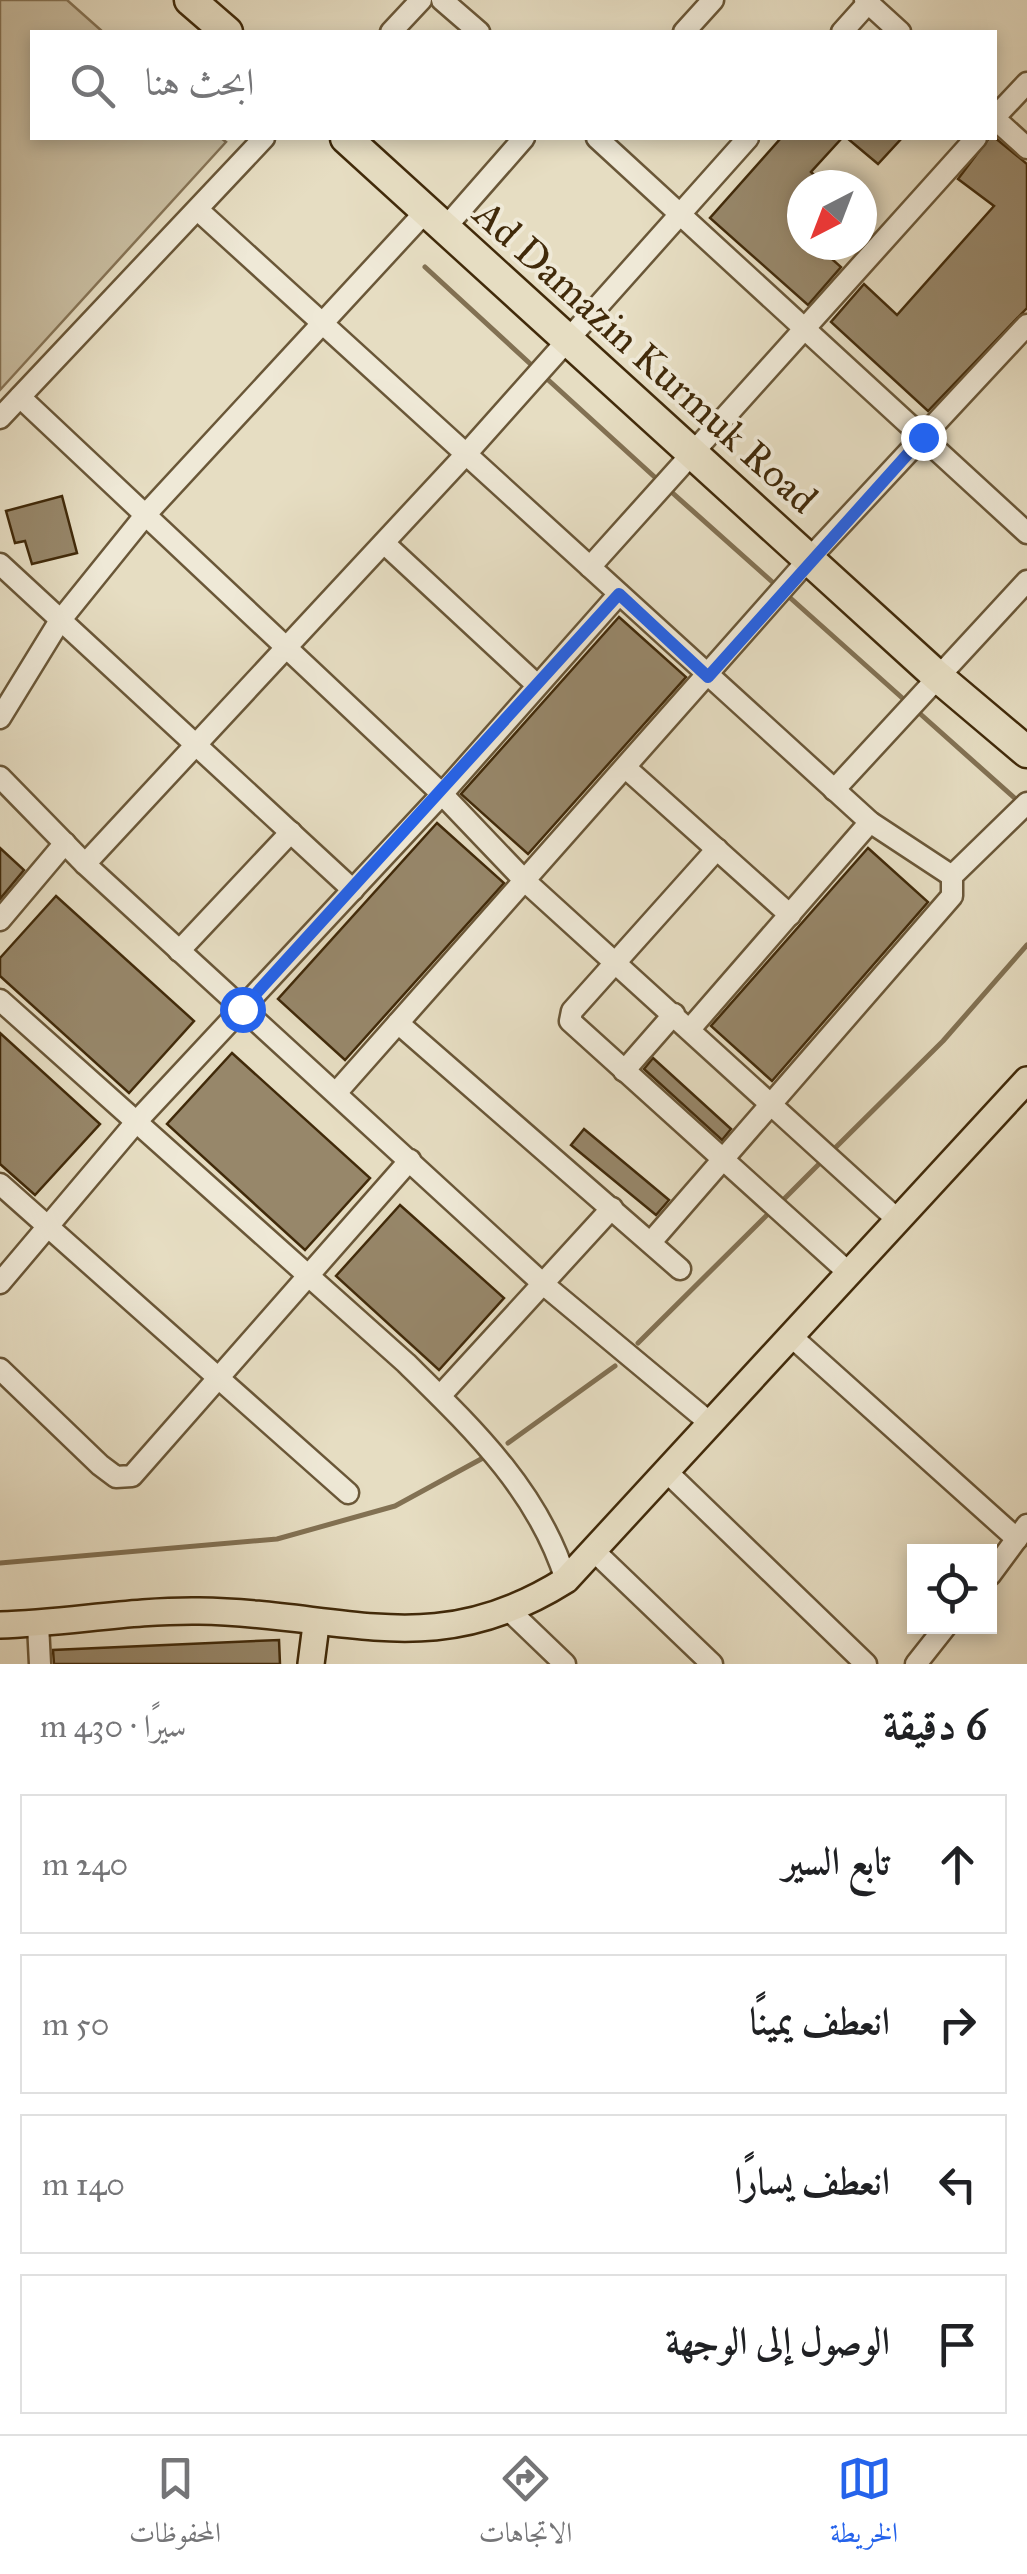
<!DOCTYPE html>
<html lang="ar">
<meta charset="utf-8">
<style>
:root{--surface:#fff;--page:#f2f2f2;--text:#202124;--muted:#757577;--line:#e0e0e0;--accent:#2563eb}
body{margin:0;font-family:"IM FELL Great Primer",Amiri,serif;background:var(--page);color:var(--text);direction:rtl}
.controls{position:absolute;right:30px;bottom:30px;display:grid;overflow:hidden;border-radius:0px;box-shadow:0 5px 15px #0003}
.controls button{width:90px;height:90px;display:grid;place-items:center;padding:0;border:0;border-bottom:2px solid var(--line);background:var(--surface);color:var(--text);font:50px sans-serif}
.compass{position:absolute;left:787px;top:170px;width:90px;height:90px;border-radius:50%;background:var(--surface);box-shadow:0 5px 15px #0003;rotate:222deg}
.stop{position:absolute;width:30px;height:30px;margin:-22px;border:8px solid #2563eb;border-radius:50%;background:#fff}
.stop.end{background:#2563eb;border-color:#fff;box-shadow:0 2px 10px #0008}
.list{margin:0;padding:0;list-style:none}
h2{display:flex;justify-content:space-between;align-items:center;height:130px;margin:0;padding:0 40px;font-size:42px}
h2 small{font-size:32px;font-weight:400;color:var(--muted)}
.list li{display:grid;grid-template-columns:65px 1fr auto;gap:30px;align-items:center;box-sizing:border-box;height:140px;margin:0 20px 20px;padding:0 20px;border:2px solid var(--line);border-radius:0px}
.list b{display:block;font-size:38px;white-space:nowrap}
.list em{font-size:32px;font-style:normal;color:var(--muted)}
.icon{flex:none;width:55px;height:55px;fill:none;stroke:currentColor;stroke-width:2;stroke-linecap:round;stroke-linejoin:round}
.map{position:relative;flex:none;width:1027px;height:1664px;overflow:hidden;direction:ltr}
.search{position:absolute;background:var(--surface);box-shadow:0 5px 15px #0003;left:30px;right:30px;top:30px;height:110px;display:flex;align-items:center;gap:25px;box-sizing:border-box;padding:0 35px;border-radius:0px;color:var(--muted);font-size:38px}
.sheet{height:770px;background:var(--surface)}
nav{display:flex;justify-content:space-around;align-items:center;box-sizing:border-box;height:140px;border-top:2px solid var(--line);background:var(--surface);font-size:28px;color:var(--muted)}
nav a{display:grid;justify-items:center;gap:5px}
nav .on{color:var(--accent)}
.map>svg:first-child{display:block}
.green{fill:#cabfa3;stroke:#867456;stroke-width:2.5}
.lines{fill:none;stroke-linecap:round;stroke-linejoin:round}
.stream{stroke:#827153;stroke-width:5}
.building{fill:#97876a;stroke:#412a0a;stroke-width:2.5}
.minor-casing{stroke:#6a5738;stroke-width:25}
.major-casing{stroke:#412a0a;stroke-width:30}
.highway-casing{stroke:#412a0a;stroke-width:35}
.minor{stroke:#efe9d7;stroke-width:20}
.major{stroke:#e6ddc2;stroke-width:25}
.highway{stroke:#e6ddc2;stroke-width:30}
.route{stroke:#2563eb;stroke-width:12}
.labels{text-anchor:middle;stroke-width:8;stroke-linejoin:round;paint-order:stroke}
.street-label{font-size:40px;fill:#412a0a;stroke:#efe9d7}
</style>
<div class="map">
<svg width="1027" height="1664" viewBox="0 0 1027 1664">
<rect width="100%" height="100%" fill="#e6ddc2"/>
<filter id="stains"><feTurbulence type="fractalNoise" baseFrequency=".002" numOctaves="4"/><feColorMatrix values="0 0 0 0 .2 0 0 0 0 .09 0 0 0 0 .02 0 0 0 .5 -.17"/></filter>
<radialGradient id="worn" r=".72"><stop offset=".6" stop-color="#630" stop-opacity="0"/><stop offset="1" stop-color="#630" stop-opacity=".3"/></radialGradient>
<path class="green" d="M0,0H67L103,32H32V138H221L226,142L0,390Z"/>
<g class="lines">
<g class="stream">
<path d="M425,267L537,370"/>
<path d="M545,377L659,481"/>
<path d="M667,488L778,587"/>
<path d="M787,595L909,704"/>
<path d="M917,711L1019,802"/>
<path d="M830,1153L943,1041L1027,945"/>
<path d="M780,1203L822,1161"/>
<path d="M638,1343L772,1210"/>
<path d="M508,1443L615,1366"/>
<path d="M0,1563L277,1539L395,1506L483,1458"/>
</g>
</g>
<g class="building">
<path d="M994,137L1027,164V308L928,411L831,322L864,284L897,315L994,206L958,179L989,138Z"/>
<path d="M781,138H842L811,172L825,185H802V245H816L841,267L808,305L710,218Z"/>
<path d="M847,138H902L878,164Z"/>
<path d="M62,496L77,553L32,564L25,541L15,543L6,511Z"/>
<path d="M619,617L686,677L528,854L461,794Z"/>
<path d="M437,823L504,883L345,1060L278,999Z"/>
<path d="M0,848L24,870L0,899Z"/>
<path d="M868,848L928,902L772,1081L711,1026Z"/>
<path d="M56,896L194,1021L129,1093L0,976V958Z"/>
<path d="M0,1033L100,1124L35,1195L0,1164Z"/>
<path d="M232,1053L370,1178L305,1250L167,1124Z"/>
<path d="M653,1058L731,1129L722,1140L644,1069Z"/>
<path d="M584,1129L669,1200L656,1215L571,1145Z"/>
<path d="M400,1205L504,1298L439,1370L336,1276Z"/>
<path d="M279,1640L280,1664H54L53,1650Z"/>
</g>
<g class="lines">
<g class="minor-casing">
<g id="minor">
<path d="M442,0L479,32"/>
<path d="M865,0L900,32"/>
<path d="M391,32L421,0"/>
<path d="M684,32L713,0"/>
<path d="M842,32L868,3"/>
<path d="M994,118L1027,83"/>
<path d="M994,118L1027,148"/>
<path d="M597,138L1027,533"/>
<path d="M198,210L870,822L952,876"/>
<path d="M445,228L524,138"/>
<path d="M20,397L442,794L525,881L899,1221"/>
<path d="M0,418L264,138"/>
<path d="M384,543L537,685"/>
<path d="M0,564L353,890"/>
<path d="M590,567L976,138"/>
<path d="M0,718L59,622L147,513L427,210"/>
<path d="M626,768L790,915"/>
<path d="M0,777L85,864L542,1283L710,1423"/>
<path d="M834,790L1027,581"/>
<path d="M717,849L572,1011L570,1021L850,1274"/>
<path d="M85,864L467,453L748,138"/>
<path d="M0,920L65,843"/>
<path d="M179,951L291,832"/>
<path d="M0,1000L406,1363C471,1427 538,1490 566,1580"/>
<path d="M398,1023L680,1269"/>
<path d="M690,1029L870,822"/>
<path d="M624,1071L674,1014"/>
<path d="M336,1093L809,559L1027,325"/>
<path d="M0,1184L348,1493"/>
<path d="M651,1242L952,896V876L1027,803"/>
<path d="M0,1283L137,1121L442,794L619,594"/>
<path d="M792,1337L1017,1539"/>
<path d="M0,1369L100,1465L116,1477L132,1476L410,1160"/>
<path d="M440,1396L612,1208"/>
<path d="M667,1472L866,1664"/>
<path d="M593,1550L712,1664"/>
<path d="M990,1575L1027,1525"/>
<path d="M515,1616L565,1664"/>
<path d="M38,1624L40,1664"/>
<path d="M916,1664L946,1626"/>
</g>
</g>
<g class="major-casing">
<g id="major">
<path d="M0,1625C66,1623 133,1610 199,1611C344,1613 433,1664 566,1580L1027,1080"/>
<path d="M311,1664L316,1625"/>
</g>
</g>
<g class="highway-casing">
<g id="highway">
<path d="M190,0L227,32"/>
<path d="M346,138L937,676L1027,752"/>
</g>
</g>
<use href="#minor" class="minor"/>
<use href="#major" class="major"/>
<use href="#highway" class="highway"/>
</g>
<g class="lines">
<path class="route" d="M242,1009L619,594L708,677L923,437"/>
</g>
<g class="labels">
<g class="street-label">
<text transform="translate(646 356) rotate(42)" y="14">Ad Damazin Kurmuk Road</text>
</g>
</g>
<rect width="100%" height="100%" filter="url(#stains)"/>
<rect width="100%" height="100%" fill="url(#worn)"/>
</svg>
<div class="controls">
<button><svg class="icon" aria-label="locate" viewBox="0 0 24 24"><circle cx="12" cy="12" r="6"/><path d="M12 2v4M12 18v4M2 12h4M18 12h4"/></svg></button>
</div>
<svg class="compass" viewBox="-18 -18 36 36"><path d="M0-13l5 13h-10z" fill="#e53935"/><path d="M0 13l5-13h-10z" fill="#757577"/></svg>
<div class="stop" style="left:242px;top:1009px"></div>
<div class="stop end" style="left:923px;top:437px"></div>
<div class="search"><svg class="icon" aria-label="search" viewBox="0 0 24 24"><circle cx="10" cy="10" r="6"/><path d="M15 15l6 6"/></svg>ابحث هنا</div>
</div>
<section class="sheet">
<h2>6 دقيقة<small>سيرًا · 430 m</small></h2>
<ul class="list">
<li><svg class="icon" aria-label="ahead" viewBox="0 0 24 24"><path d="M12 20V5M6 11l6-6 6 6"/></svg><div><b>تابع السير</b></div><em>240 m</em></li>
<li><svg class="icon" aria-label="right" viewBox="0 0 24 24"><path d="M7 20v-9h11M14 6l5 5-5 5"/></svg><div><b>انعطف يمينًا</b></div><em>50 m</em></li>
<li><svg class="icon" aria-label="left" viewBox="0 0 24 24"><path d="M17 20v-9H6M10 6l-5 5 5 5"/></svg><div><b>انعطف يسارًا</b></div><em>140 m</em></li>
<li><svg class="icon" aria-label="arrive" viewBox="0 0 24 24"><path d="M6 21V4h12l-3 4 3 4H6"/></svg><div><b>الوصول إلى الوجهة</b></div></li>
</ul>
</section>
<nav>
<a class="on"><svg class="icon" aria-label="map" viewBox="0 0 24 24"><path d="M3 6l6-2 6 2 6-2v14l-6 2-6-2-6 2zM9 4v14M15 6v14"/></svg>الخريطة</a>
<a><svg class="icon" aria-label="directions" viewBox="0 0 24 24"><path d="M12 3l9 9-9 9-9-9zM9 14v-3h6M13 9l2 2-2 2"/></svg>الاتجاهات</a>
<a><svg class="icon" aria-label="saved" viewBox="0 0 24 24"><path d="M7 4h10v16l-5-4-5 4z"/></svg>المحفوظات</a>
</nav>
